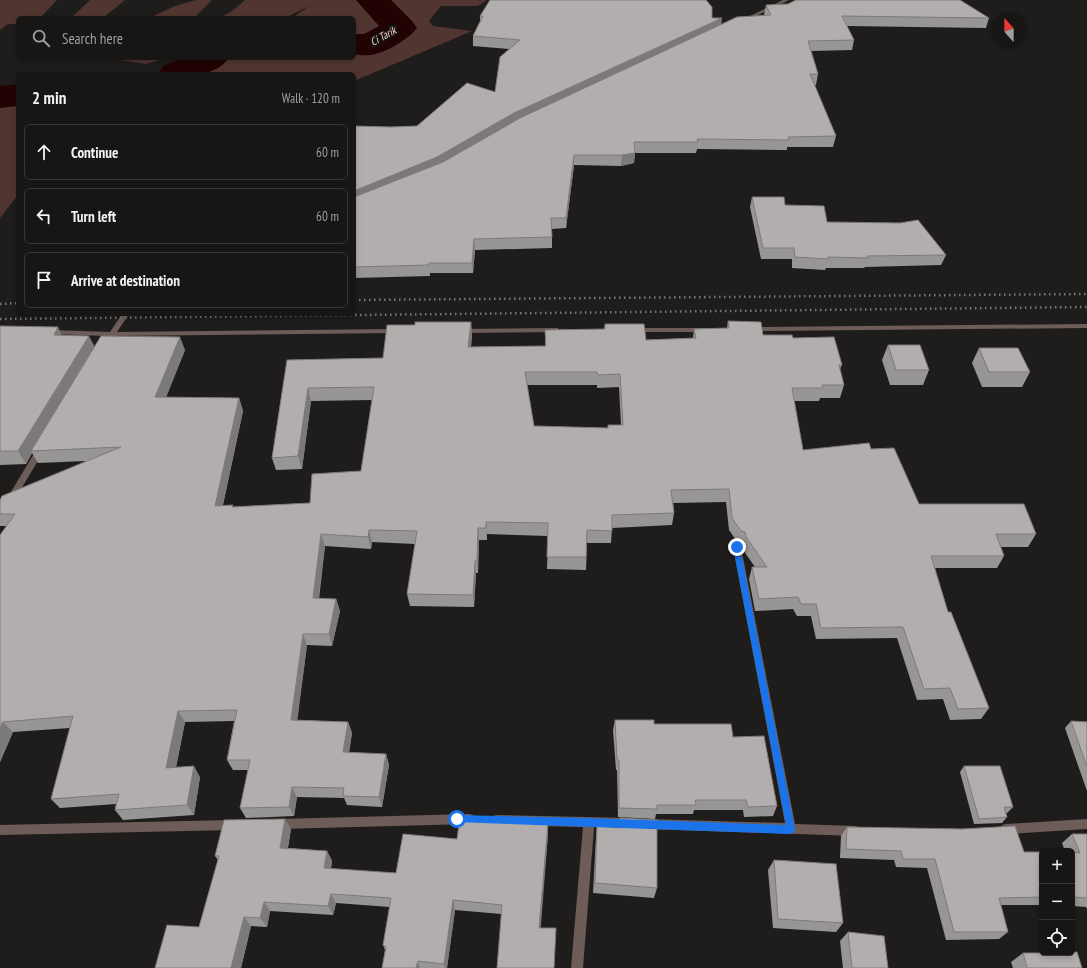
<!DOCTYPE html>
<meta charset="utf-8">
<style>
:root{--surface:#171615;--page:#242322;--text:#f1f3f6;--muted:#9e9fa0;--line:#363534}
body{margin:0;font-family:"PT Sans Narrow",sans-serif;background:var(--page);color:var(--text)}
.controls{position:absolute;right:12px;bottom:12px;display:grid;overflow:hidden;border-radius:6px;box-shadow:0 2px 6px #0003}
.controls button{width:36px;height:36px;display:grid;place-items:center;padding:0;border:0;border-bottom:1px solid var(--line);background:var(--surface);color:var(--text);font:20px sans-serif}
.compass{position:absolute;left:991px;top:12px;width:36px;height:36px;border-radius:50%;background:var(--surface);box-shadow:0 2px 6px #0003;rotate:339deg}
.stop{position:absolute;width:12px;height:12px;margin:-9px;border:3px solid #1a73e8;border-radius:50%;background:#fff}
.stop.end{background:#1a73e8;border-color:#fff;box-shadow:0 1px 4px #0008}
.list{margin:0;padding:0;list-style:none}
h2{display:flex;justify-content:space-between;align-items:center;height:52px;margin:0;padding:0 16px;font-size:17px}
h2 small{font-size:13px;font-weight:400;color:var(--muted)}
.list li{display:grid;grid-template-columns:26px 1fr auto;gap:12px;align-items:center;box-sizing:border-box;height:56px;margin:0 8px 8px;padding:0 8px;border:1px solid var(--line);border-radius:6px}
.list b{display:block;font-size:15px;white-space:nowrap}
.list em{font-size:13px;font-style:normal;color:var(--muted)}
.icon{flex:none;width:22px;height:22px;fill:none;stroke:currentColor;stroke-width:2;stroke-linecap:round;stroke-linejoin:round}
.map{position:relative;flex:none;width:1087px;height:968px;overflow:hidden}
.search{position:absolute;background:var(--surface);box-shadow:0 2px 6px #0003;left:16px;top:16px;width:340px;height:44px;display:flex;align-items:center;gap:10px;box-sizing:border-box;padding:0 14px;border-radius:6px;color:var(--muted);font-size:15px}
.panel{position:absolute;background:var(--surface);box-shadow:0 2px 6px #0003;left:16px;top:72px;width:340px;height:244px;border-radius:6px}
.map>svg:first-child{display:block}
.green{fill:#513531}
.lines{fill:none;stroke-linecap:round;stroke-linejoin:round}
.river{fill:#220303;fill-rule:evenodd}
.minor{fill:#6e5c59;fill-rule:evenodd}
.rail{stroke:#797877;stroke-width:2.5;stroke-dasharray:1.5 3.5;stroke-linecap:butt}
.wall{fill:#989695;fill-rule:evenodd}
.shaded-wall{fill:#7c7a79}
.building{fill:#b1aead;stroke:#7c7a79;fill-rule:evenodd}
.route{fill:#1a73e8}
.labels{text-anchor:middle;stroke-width:4;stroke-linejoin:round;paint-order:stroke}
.far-water-label{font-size:11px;font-style:italic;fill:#facec8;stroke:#161413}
</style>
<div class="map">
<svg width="1087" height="968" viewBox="0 0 1087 968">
<rect width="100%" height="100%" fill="#1f1d1c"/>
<g class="green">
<path d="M0,0H57L40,18H18V24H8L0,30Z"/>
<path d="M90,0H125L103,18H71Z"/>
<path d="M196,0H212L195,17L200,18H149L175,6Z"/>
<path d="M245,0H487L478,6H441L429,21L433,26L472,31L354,81V74H162L204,58H354V18H292L309,6L285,18H219L232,11Z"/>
<path d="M109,58H165L146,64Z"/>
<path d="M18,85V195L0,218V87Z"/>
</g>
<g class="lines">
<g class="river">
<path d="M356,0H391L412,21L417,28C409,39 384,54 370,55C365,56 359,55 354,54V34H364L379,26Z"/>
<path d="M182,58H229C213,80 182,74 158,74L163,66Z"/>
<path d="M18,84V106L0,108V86Z"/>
</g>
<g class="minor">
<path d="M783,0H789L744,22L740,21Z"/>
<path d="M122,314H129L117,332L396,329L399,331L396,333L113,336L110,338L107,336L50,334L47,332L50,330L110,332Z"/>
<path d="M1087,324V328L752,331L749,329L752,327Z"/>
<path d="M556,328H558L559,330L558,332L462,333L459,331L462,329Z"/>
<path d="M632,328H704L707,330L704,332H632L631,330Z"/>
<path d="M41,446L45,449L3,519L0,520V510L38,447Z"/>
<path d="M737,544L740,545L741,547L795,824L855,826L859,827L860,831L859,835L855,836L647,829L643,828L642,824L643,820L647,819L785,823L733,547L734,545Z"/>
<path d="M469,814L473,815L474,819L473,823L469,824L279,829L275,828L274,824L275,820L279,819Z"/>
<path d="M497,815L629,818L633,819L634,823L633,827L629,828L594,827L583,968H571L583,827L497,825L493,824L492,820L493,816Z"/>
<path d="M1087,819V829L1006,834L1002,833L1001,829L1002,825L1006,824Z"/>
<path d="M233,820L237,821L238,825L237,829L233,830L0,835V825Z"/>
</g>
<g class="rail">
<path d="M354,300L1087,294"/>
<path d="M0,304L18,303"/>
<path d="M0,319L1087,307"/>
</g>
</g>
<g class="wall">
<path d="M766,5L989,18L986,28L847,26L854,40L852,50L811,51L818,74L816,85H814L836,136L833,147H787V150L697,149L696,153H635L634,163L621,166L574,165L566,228L552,229V248L475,250L473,273H430V276L354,278V118L356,126L391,127L417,126L495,92L509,49L473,46V36L480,21V16L712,18L721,24L764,15Z"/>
<path d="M752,197L785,205L827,222L946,255L941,265L865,267L864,268H826L825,270L792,268V259H761L750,207Z"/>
<path d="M728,321L763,335L793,338L842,365L840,369L844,385L840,398H820L819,401H794L803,450L871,449L919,504L1036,534L1028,547H1001L1004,556L997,568H935L948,612L989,708L981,719L950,720L943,699L917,700L897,638L816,639L811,616H797L793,609L755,611L749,579L752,567H755L743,550L741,544L738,543L729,530L726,502L673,503L674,513L672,525L612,528L611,543H587L586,570L547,569L548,536L487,534V540H479L478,573H476L474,607L410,606L407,594L415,544L372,542L371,549L325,546L319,599H336L340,611L332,646L307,645L297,720L348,722L352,733L349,753L386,754L389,765L382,807L347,805L344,798L297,797L294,816L246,818L240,808L248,770H233L227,760L234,721L185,722L176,767L200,777L194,815L123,820L115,810L116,804L60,808L51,799L70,728L13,732L0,762L7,526H0V500L86,461L38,463L32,453L26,464L0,465V326L62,335L95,347L185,350L166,397L239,398L243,411L223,505L234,507L310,503L361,471L372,400L311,401L302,469L276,470L272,458L287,360L383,358L415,325L471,322L472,335L471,347L545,346V330L604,329L605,324L646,340L693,338L694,329L727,328ZM527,385H597V388L619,387L621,425H608V428L534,426Z"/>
<path d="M888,345L929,370L923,385H890L882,360Z"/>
<path d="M979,348L1030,372L1022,387H982L972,363Z"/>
<path d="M615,720L733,737L777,806L773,816L744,817L743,810H694L693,814H656L655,819L618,817L617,770H616L613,730Z"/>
<path d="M1071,721L1087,722V791L1065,728Z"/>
<path d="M964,766L1013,807L1007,813H1006L1007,817L1002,823L974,824L960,772Z"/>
<path d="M620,818L657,888L654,898L593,893L596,837L597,826L618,828Z"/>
<path d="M847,827L1024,852H1042V905H1001L1008,932L999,939L946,940L927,868L896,867L894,860L840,858L841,836Z"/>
<path d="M291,829L288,848L327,851L332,861L331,869L396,873L457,839L548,834L540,928L554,968L501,914L455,910L447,968H382L385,950L383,945L390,907L336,903L333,915L270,911L267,927L251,926L241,968H155L199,927L218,860L215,856Z"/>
<path d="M1072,834H1087V909L1086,907L1072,906V851H1065L1062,843Z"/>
<path d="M774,860L843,923L836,932L773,928L768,870Z"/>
<path d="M848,932L888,968H843L840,941Z"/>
<path d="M1023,953L1082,968H1013L1011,962Z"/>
</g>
<g class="shaded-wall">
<path d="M722,18L721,27L438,168L354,202V191L514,113Z"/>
<path d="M354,118L356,128L354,136Z"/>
<path d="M635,153L634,163L621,166L622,155Z"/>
<path d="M574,155V165L566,228V218Z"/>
<path d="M474,239L475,250L473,273L472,263Z"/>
<path d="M471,322L472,335L469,360L468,347Z"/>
<path d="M58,327L64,340L54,335Z"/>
<path d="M89,336L96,349L31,451L32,453L26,464L18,451Z"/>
<path d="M180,337L185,350L161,410L155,397Z"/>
<path d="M308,388L311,401L302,469L298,456Z"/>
<path d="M239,398L243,411L220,518L215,506Z"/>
<path d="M486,522L487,534V540L486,528Z"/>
<path d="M478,528L479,540L478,573L477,561Z"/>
<path d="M369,530L372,542L371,549L368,537Z"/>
<path d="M321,534L325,546L317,610L313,598Z"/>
<path d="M475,561L476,573L474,607L473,595Z"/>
<path d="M336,599L340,611L332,646L329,634Z"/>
<path d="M303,634L307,645L296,731L291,720Z"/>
<path d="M178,711L185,722L174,778L166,768Z"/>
<path d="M3,722L13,732L0,762V728Z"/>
<path d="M348,722L352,733L347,763L343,752Z"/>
<path d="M386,754L389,765L382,807L379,797Z"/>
<path d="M194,766L200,777L194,815L187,805Z"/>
<path d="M292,787L297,797L294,816L289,807Z"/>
<path d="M285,819L291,829L286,858L280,848Z"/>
<path d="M548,823V834L540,937L539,928Z"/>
<path d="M327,851L332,861L329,878L324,868Z"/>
<path d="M331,894L336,903L333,915L328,906Z"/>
<path d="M453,900L455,910L447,968H445L444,964Z"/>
<path d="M264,902L270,911L267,927L260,918Z"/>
<path d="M244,917L251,926L241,968H231Z"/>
<path d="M418,961L420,968H416Z"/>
</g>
<g class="building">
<path d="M490,0H706L712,7V18H722L514,113L437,157L354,191V126L391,127L417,126L467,83L495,92L500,57L520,40L473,36L483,16H480Z"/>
<path d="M796,0H960L989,18L842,16L854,40L808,41L818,74H810L836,136L788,137L789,140L697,139L698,142H634L635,153L622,155H574L566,218H551L552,237L474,239L472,263H429V265L354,267V197L443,162L520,118L737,17L771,15L766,5L788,4Z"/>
<path d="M752,197H784L785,205L824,206L827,222L900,223L918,220L946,255L867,256L868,258L828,257V259L795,257L794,248H763Z"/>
<path d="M728,321L761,322L763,335H792L793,338L834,337L842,365H839L844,385H822L823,388H792L803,450L869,443L871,449L894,448L919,504H1024L1036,534H996L1004,556H931L948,612H951L989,708L958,709L950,688L924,689L903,627L821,628L816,604H801L798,597L759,599L752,567H767L746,537L745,532L741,531L732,518L729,489L671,490L674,513L612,515V531L587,530L586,557H547L548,523L486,522V528H478L477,561H475L473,595L407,594L417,531L369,530L368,537L321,534L313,598L336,599L329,634H303L291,720L348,722L343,752L386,754L379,797L343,796L344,788L292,787L289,807L240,808L250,760H227L237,710L178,711L166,768L194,766L187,805L115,810L119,794L51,799L73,716L3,722L0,728V535L15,514H0V500L2,496L121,447L31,451L101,336L180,337L155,397L239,398L215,506L233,505L232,507L310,503L312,474L361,471L374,387L308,388L298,456L272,458L287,360L383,358L387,325H415V322H471L468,347L546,346L545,330L605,329V324H644L646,340L696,338L694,329L729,328ZM525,372H597L598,375L620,374L623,425H608V428L534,426Z"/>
<path d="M0,326L58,327L54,335L89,336L18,451H0Z"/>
<path d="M888,345H920L929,370H896Z"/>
<path d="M979,348H1018L1030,372H989Z"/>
<path d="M615,720H654V724H731L733,737L764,736L777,806L748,807L746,800H695L696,805H657V809L619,808V760H617Z"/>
<path d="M1071,721L1087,722V767Z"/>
<path d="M964,766H1000L1013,807H1004L1007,817L979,819Z"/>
<path d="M460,817L548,823L539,928H556L554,968H497L502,905L453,900L444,964L418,961L416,968H382L386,947L383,945L391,898L331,894L328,906L264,902L260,918L244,917L231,968H155L167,925L199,927L219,856H215L224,820L285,819L280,848L327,851L324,868L396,873L403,834L457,839Z"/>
<path d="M620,818L657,820V888L595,883L597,826L620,828Z"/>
<path d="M1015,826L1024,852H1042V897L999,898L1008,932H954L935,859H903L901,851L846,849L847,827L962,829Z"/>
<path d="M1072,834H1087V898L1072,897V852L1080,853Z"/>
<path d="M774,860L836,864L843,923L778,919Z"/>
<path d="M848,932L884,936L888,968H852Z"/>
<path d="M1072,952H1077L1082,968H1027L1023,953H1072Z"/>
</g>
<path class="route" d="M734,545H739L740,547L795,830L794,832L791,834L454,822L453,819L454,816L457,815L589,818L786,825L733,547Z"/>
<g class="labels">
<g class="far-water-label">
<text transform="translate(383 36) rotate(-30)" y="4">Ci Tarik</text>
</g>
</g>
</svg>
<div class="controls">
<button>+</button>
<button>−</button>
<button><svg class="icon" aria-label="locate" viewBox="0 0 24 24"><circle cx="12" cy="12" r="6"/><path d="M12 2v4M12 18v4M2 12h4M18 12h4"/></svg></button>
</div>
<svg class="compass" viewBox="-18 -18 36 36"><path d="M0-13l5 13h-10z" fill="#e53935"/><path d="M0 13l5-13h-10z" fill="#9e9fa0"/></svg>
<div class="stop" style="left:457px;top:819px"></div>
<div class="stop end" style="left:737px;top:547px"></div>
<div class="search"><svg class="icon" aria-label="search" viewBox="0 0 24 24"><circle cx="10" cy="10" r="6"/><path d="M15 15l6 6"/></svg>Search here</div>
<section class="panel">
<h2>2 min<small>Walk · 120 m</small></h2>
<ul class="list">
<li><svg class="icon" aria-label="ahead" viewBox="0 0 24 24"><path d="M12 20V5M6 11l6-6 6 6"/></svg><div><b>Continue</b></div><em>60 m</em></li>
<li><svg class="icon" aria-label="left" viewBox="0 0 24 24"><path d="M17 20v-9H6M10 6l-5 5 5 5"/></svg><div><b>Turn left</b></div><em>60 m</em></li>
<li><svg class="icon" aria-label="arrive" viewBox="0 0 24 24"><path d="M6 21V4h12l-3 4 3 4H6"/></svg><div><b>Arrive at destination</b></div></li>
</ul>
</section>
</div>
